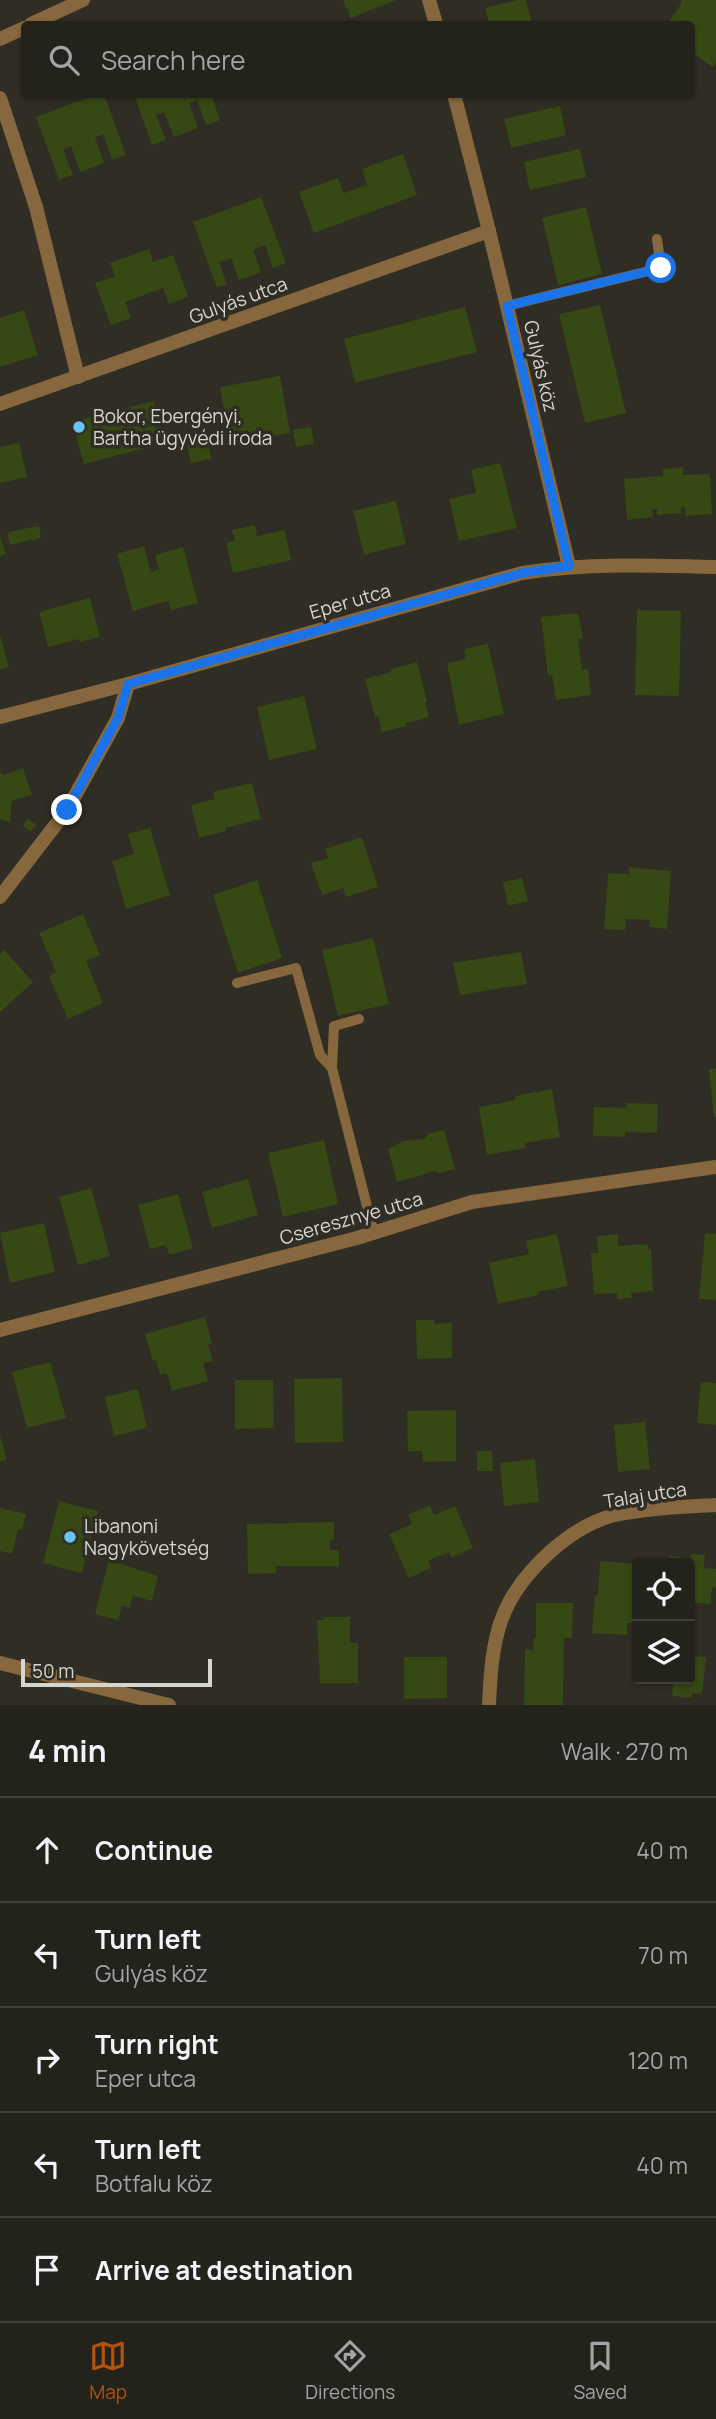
<!DOCTYPE html>
<meta charset="utf-8">
<style>
:root{--surface:#23221b;--page:#2f2f28;--text:#f1f3f6;--muted:#a3a4a3;--line:#403f3a;--accent:#b45309}
body{margin:0;font-family:Manrope,sans-serif;background:var(--page);color:var(--text)}
.controls{position:absolute;right:21px;bottom:21px;display:grid;overflow:hidden;border-radius:7px;box-shadow:0 2px 5px #0004}
.controls button{width:63px;height:63px;display:grid;place-items:center;padding:0;border:0;border-bottom:2px solid var(--line);background:var(--surface);color:var(--text);font:35px sans-serif}
.scale{position:absolute;left:21px;bottom:18px;width:191px;box-sizing:border-box;padding-left:7px;border:4px solid #d6d6d0;border-top:0;font-size:19px;line-height:24px;white-space:nowrap;color:#d6d6d0;-webkit-text-stroke:5px #2f2d24;paint-order:stroke}
.stop{position:absolute;width:21px;height:21px;margin:-16px;border:5px solid #1a73e8;border-radius:50%;background:#fff}
.stop.end{background:#1a73e8;border-color:#fff;box-shadow:0 2px 7px #0008}
.list{margin:0;padding:0;list-style:none}
h2{display:flex;justify-content:space-between;align-items:center;height:91px;margin:0;padding:0 28px;font-size:30px}
h2 small{font-size:23px;font-weight:400;color:var(--muted)}
.list li{display:grid;grid-template-columns:46px 1fr auto;gap:21px;align-items:center;box-sizing:border-box;height:105px;padding:0 28px;border-top:2px solid var(--line)}
.list b{display:block;font-size:26px;white-space:nowrap}
.list p{margin:0;font-size:23px;white-space:nowrap;color:var(--muted)}
.list em{font-size:23px;font-style:normal;color:var(--muted)}
.icon{flex:none;width:38px;height:38px;fill:none;stroke:currentColor;stroke-width:2;stroke-linecap:round;stroke-linejoin:round}
.map{position:relative;flex:none;width:716px;height:1705px;overflow:hidden}
.search{position:absolute;background:var(--surface);box-shadow:0 2px 5px #0004;left:21px;right:21px;top:21px;height:77px;display:flex;align-items:center;gap:18px;box-sizing:border-box;padding:0 24px;border-radius:7px;color:var(--muted);font-size:26px}
.sheet{height:616px;background:var(--surface)}
nav{display:flex;justify-content:space-around;align-items:center;box-sizing:border-box;height:98px;border-top:2px solid var(--line);background:var(--surface);font-size:19px;color:var(--muted)}
nav a{display:grid;justify-items:center;gap:4px}
nav .on{color:var(--accent)}
.map>svg:first-child{display:block}
.building{fill:#364813}
.lines{fill:none;stroke-linecap:round;stroke-linejoin:round}
.service{stroke:#87673d;stroke-width:10}
.minor{stroke:#87673d;stroke-width:14}
.tertiary{stroke:#87673d;stroke-width:14}
.route{stroke:#1a73e8;stroke-width:9}
.poi-dot{fill:#6ac3f1;stroke:#2f2d24;stroke-width:2.5}
.labels{text-anchor:middle;stroke-width:7;stroke-linejoin:round;paint-order:stroke}
.street-label{font-size:19px;fill:#d6d6d0;stroke:#2f2d24}
.poi-label{font-size:19px;fill:#d6d6d0;stroke:#2f2d24;text-anchor:start}
</style>
<div class="map">
<svg width="716" height="1705" viewBox="0 0 716 1705">
<rect width="100%" height="100%" fill="#2f2d24"/>
<g class="building">
<path d="M343,0H396L351,18Z"/>
<path d="M517,0H526L532,24H489L485,8Z"/>
<path d="M681,0H716V63L713,67L692,53V24H667L681,4Z"/>
<path d="M98,94H104L126,155L112,160L103,134L95,137L104,163L80,172L71,146L63,149L73,175L59,180L36,117Z"/>
<path d="M134,94H211L220,120L206,125L197,100L189,103L198,128L174,137L164,112L156,115L166,140L152,145Z"/>
<path d="M560,106L566,135L511,148L504,119Z"/>
<path d="M580,149L586,177L530,190L524,162Z"/>
<path d="M403,154L417,195L314,233L299,192L338,178L344,193L356,189L367,185L362,169Z"/>
<path d="M261,197L286,263L273,268L265,245L253,250L261,272L251,276L239,280L231,258L219,262L227,284L217,288L193,222Z"/>
<path d="M586,207L602,274L558,285L542,218Z"/>
<path d="M149,249L153,262L173,255L188,297L169,304L163,288L125,302L131,318L111,325L95,283L115,276L110,263Z"/>
<path d="M600,305L626,413L585,423L559,314Z"/>
<path d="M465,307L477,352L355,383L344,339Z"/>
<path d="M24,310L38,355L0,367V318Z"/>
<path d="M280,376L290,433L230,443L220,387Z"/>
<path d="M154,401L165,443L84,464L72,422Z"/>
<path d="M311,427L314,444L296,447L293,430Z"/>
<path d="M207,435L211,459L191,463L186,439Z"/>
<path d="M19,443L27,477L0,483V447Z"/>
<path d="M500,463L517,528L459,541L449,499L476,493L471,470Z"/>
<path d="M683,467V475L710,474L712,514L686,516L685,507H681V513L657,515V509H652L653,517L627,520L624,479L663,476L662,469Z"/>
<path d="M396,501L406,544L364,555L353,511Z"/>
<path d="M255,525L257,536L285,530L291,560L233,573L226,543L235,540L232,530Z"/>
<path d="M39,526L41,538L10,545L7,532Z"/>
<path d="M0,536L6,554L0,556Z"/>
<path d="M144,546L151,572L159,569L155,555L183,547L198,603L171,610L168,601L133,611L117,554Z"/>
<path d="M90,598L100,637L80,642L79,639L48,647L39,612Z"/>
<path d="M637,610L681,611L679,696L635,695Z"/>
<path d="M578,613L583,638L578,639L582,670L588,669L591,695L556,700L552,675L548,676L541,617Z"/>
<path d="M0,635L9,667L0,670Z"/>
<path d="M488,644L504,714L459,725L447,663L466,659L464,649Z"/>
<path d="M417,662L427,701L425,702L429,717L406,723L407,726L382,732L378,716L375,717L365,679L391,672L390,669Z"/>
<path d="M304,696L317,749L269,760L257,707Z"/>
<path d="M23,768L32,795L12,801L10,822L0,820V772L4,775Z"/>
<path d="M252,783L261,819L225,828L226,831L199,838L191,805L215,799L213,792Z"/>
<path d="M27,819L36,824L31,832L23,826Z"/>
<path d="M150,828L170,895L126,909L112,861L134,854L128,834Z"/>
<path d="M362,837L378,887L346,897L343,888L322,895L311,863L328,858L325,849Z"/>
<path d="M629,867L671,871L667,929L649,927L650,920L626,919L625,930L604,929L608,873L629,874Z"/>
<path d="M522,878L528,901L508,906L503,882Z"/>
<path d="M257,880L282,958L238,973L213,895Z"/>
<path d="M83,914L100,955L86,961L103,1003L68,1019L49,976L56,972L39,933Z"/>
<path d="M373,938L389,1004L338,1016L322,950Z"/>
<path d="M4,950L33,982L0,1012V954Z"/>
<path d="M521,952L527,984L460,995L453,963Z"/>
<path d="M709,1069H716V1117H714Z"/>
<path d="M552,1089L560,1137L525,1143L526,1148L487,1155L479,1107L516,1100L515,1096Z"/>
<path d="M626,1103L658,1104L657,1133L625,1132V1137L593,1136L594,1107L626,1108Z"/>
<path d="M444,1130L455,1169L439,1173L435,1171L397,1182L388,1149L403,1141L424,1139L429,1133Z"/>
<path d="M324,1140L338,1204L283,1217L268,1153Z"/>
<path d="M248,1179L258,1215L212,1228L202,1192Z"/>
<path d="M91,1188L110,1256L78,1265L59,1197Z"/>
<path d="M178,1194L193,1248L169,1255L166,1245L150,1249L138,1205Z"/>
<path d="M44,1223L55,1272L10,1283L0,1233Z"/>
<path d="M705,1233L716,1234V1300L699,1299Z"/>
<path d="M557,1234L568,1286L537,1292L538,1295L498,1304L489,1263L529,1254L526,1241Z"/>
<path d="M618,1234V1246L648,1244V1250L651,1249L653,1291L631,1293L632,1298L617,1299V1293L594,1294L591,1253H598L597,1236Z"/>
<path d="M205,1317L212,1344L208,1345L213,1361L203,1363L208,1381L172,1391L167,1373L160,1375L156,1360L153,1361L145,1334Z"/>
<path d="M416,1320H434V1324L452,1323V1358L417,1359Z"/>
<path d="M50,1362L66,1418L27,1428L12,1372Z"/>
<path d="M342,1378L343,1442L295,1443L294,1379Z"/>
<path d="M235,1380H273L274,1428L235,1429Z"/>
<path d="M701,1382L716,1383V1425L697,1423Z"/>
<path d="M138,1389L147,1428L114,1436L105,1397Z"/>
<path d="M456,1410V1461L423,1462L422,1451H408L407,1411Z"/>
<path d="M645,1422L650,1469L618,1472L614,1425Z"/>
<path d="M0,1436L7,1460L0,1462Z"/>
<path d="M477,1451H492L493,1471H477Z"/>
<path d="M535,1459L539,1502L504,1506L500,1463Z"/>
<path d="M59,1501L98,1511L82,1573L43,1563Z"/>
<path d="M430,1505L434,1515L455,1506L473,1548L451,1558L449,1552L428,1561L431,1568L409,1578L389,1534L412,1524L408,1515Z"/>
<path d="M0,1508L26,1514L22,1530L18,1529L12,1554L0,1551Z"/>
<path d="M334,1522V1540H330V1550H339V1566H276V1573L248,1574L247,1524Z"/>
<path d="M691,1554L705,1555L704,1568L716,1569V1588L712,1587L710,1604L690,1602V1563H670V1556L690,1558Z"/>
<path d="M109,1560L158,1576L152,1601L133,1596L130,1608L122,1606L118,1620L95,1614Z"/>
<path d="M600,1561L637,1564V1623H627V1635L592,1633L595,1595H598Z"/>
<path d="M536,1603H573L572,1638H564L563,1705H524L525,1650H533L534,1638H536Z"/>
<path d="M324,1617H350V1643H358V1683H320L317,1620H324Z"/>
<path d="M693,1656L706,1657L702,1694L692,1693V1698L672,1696L674,1679H690V1660H692Z"/>
<path d="M404,1657H447V1698L404,1699Z"/>
</g>
<g class="lines">
<g class="service">
<path d="M507,306L661,268L657,239"/>
<path d="M237,983L296,968L320,1055L332,1068"/>
<path d="M359,1019L334,1026L332,1068L374,1234"/>
</g>
<g class="minor">
<path d="M429,0L436,24"/>
<path d="M31,24L83,0"/>
<path d="M0,39L24,28"/>
<path d="M454,94L489,231L569,566"/>
<path d="M0,98L36,207L78,377"/>
<path d="M0,404L489,231"/>
<path d="M0,717L128,684L522,573C588,563 649,565 716,567"/>
<path d="M0,897L67,810L118,718L128,684"/>
<path d="M0,1330L357,1238L472,1202L716,1167"/>
<path d="M489,1705C492,1637 498,1599 550,1552C569,1535 590,1521 615,1515C648,1508 682,1507 716,1505"/>
</g>
<path class="tertiary" d="M0,1663L169,1705"/>
</g>
<g class="lines">
<path class="route" d="M67,810L118,718L128,684L522,573L569,566L507,306L661,268"/>
</g>
<g class="poi-dot">
<circle cx="79" cy="427" r="7"/>
<circle cx="70" cy="1537" r="7"/>
</g>
<g class="labels">
<g class="street-label">
<text transform="translate(238 300) rotate(-20)" y="7">Gulyás utca</text>
<text transform="translate(541 366) rotate(77)" y="7">Gulyás köz</text>
<text transform="translate(350 601) rotate(-16)" y="7">Eper utca</text>
<text transform="translate(351 1218) rotate(-16)" y="7">Cseresznye utca</text>
<text transform="translate(645 1495) rotate(-9)" y="7">Talaj utca</text>
</g>
<g class="poi-label">
<text x="93" y="423">Bokor, Ebergényi,<tspan x="93" dy="22">Bartha ügyvédi iroda</tspan></text>
<text x="84" y="1533">Libanoni<tspan x="84" dy="22">Nagykövetség</tspan></text>
</g>
</g>
</svg>
<div class="controls">
<button><svg class="icon" aria-label="locate" viewBox="0 0 24 24"><circle cx="12" cy="12" r="6"/><path d="M12 2v4M12 18v4M2 12h4M18 12h4"/></svg></button>
<button><svg class="icon" aria-label="layers" viewBox="0 0 24 24"><path d="M12 4l9 5-9 5-9-5zM3 14l9 5 9-5"/></svg></button>
</div>
<div class="scale">50 m</div>
<div class="stop" style="left:661px;top:268px"></div>
<div class="stop end" style="left:67px;top:810px"></div>
<div class="search"><svg class="icon" aria-label="search" viewBox="0 0 24 24"><circle cx="10" cy="10" r="6"/><path d="M15 15l6 6"/></svg>Search here</div>
</div>
<section class="sheet">
<h2>4 min<small>Walk · 270 m</small></h2>
<ul class="list">
<li><svg class="icon" aria-label="ahead" viewBox="0 0 24 24"><path d="M12 20V5M6 11l6-6 6 6"/></svg><div><b>Continue</b></div><em>40 m</em></li>
<li><svg class="icon" aria-label="left" viewBox="0 0 24 24"><path d="M17 20v-9H6M10 6l-5 5 5 5"/></svg><div><b>Turn left</b><p>Gulyás köz</p></div><em>70 m</em></li>
<li><svg class="icon" aria-label="right" viewBox="0 0 24 24"><path d="M7 20v-9h11M14 6l5 5-5 5"/></svg><div><b>Turn right</b><p>Eper utca</p></div><em>120 m</em></li>
<li><svg class="icon" aria-label="left" viewBox="0 0 24 24"><path d="M17 20v-9H6M10 6l-5 5 5 5"/></svg><div><b>Turn left</b><p>Botfalu köz</p></div><em>40 m</em></li>
<li><svg class="icon" aria-label="arrive" viewBox="0 0 24 24"><path d="M6 21V4h12l-3 4 3 4H6"/></svg><div><b>Arrive at destination</b></div></li>
</ul>
</section>
<nav>
<a class="on"><svg class="icon" aria-label="map" viewBox="0 0 24 24"><path d="M3 6l6-2 6 2 6-2v14l-6 2-6-2-6 2zM9 4v14M15 6v14"/></svg>Map</a>
<a><svg class="icon" aria-label="directions" viewBox="0 0 24 24"><path d="M12 3l9 9-9 9-9-9zM9 14v-3h6M13 9l2 2-2 2"/></svg>Directions</a>
<a><svg class="icon" aria-label="saved" viewBox="0 0 24 24"><path d="M7 4h10v16l-5-4-5 4z"/></svg>Saved</a>
</nav>
